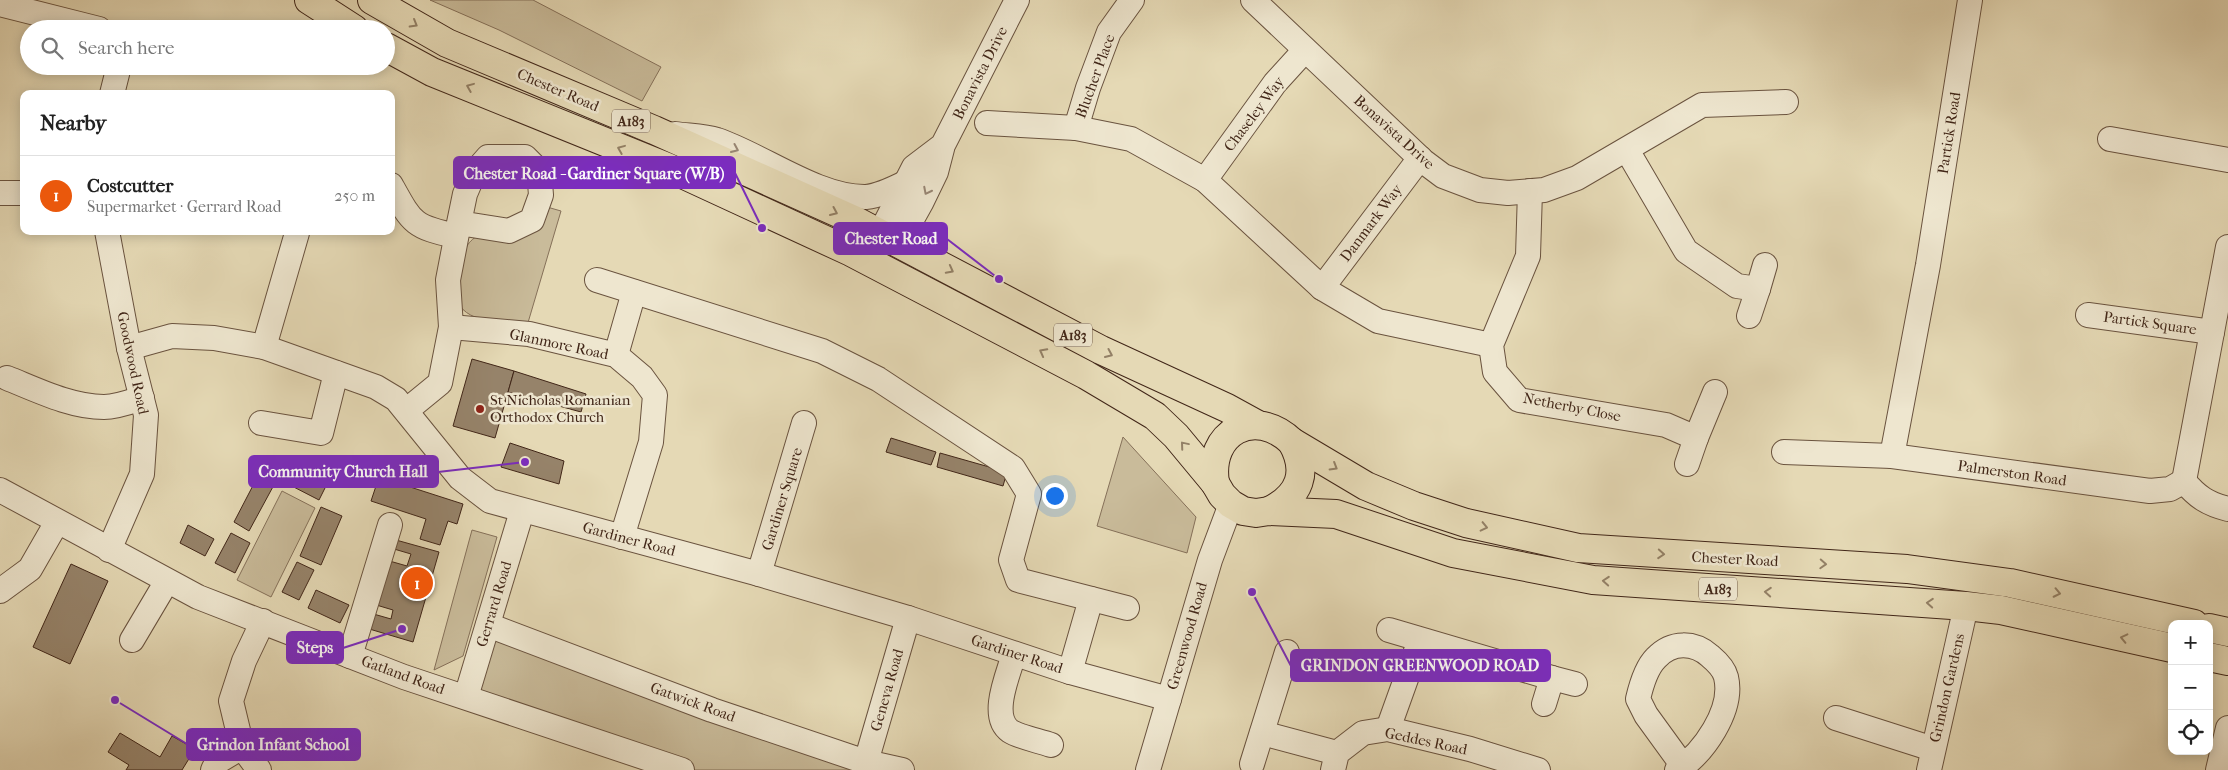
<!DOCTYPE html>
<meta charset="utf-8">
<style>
:root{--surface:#fff;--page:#f2f2f2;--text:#222;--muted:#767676;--line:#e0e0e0;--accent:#ea580c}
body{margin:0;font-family:"IM FELL French Canon",serif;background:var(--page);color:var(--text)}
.controls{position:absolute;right:15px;bottom:15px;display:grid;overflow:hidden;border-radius:10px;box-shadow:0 2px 12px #0003}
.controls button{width:45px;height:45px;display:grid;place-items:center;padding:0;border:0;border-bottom:1px solid var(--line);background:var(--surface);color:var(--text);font:25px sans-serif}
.you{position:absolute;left:1054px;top:495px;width:18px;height:18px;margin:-12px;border:4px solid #fff;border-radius:50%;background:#1a73e8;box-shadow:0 0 0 8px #1a73e833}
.badge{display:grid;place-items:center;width:32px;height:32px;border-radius:50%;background:var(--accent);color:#fff;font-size:16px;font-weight:700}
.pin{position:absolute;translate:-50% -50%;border:2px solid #fff;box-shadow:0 1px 5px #0006}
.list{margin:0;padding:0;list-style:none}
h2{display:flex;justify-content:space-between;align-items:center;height:65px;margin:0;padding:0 20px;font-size:21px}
h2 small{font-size:16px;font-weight:400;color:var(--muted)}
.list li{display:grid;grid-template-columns:32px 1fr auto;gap:15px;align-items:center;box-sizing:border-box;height:80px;padding:0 20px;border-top:1px solid var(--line)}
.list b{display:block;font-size:19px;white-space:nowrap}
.list p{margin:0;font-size:16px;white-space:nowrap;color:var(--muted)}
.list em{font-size:16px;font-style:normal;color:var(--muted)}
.icon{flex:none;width:28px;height:28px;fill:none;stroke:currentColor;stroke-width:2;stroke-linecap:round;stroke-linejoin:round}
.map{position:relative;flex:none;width:2228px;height:770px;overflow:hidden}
.search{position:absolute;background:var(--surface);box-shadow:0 2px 12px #0003;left:20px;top:20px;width:375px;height:55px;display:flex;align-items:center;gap:12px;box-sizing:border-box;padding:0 18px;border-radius:28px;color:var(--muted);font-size:19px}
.panel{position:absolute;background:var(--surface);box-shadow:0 2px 12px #0003;left:20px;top:90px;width:375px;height:145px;border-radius:10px}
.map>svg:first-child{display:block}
.green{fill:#c9bb9a;stroke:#857059}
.building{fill:#96836a;stroke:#412618}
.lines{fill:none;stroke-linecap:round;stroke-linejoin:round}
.minor-casing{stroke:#6a533f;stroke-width:26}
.major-casing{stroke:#412618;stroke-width:30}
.minor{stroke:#eee6cf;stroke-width:24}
.major{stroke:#e5d9b5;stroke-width:28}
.oneway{stroke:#938066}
.oneway2{stroke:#988674}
.poi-dot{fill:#8f2418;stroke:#eee6cf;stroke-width:2}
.labels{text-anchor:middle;stroke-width:5;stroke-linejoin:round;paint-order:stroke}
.shield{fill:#eee6cf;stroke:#75604f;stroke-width:1}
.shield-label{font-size:14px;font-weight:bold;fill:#412618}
.street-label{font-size:15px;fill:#412618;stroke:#eee6cf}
.poi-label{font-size:15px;fill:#412618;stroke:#eee6cf;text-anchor:start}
.leader{fill:none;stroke:#7b2cbf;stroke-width:2}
.callout-dot{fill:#7b2cbf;stroke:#eee6cf;stroke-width:2}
.callout{fill:#7b2cbf;stroke:#7b2cbf;stroke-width:2}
.callout-label{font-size:16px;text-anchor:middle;font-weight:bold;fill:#fff}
</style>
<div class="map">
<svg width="2228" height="770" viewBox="0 0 2228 770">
<rect width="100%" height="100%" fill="#e5d9b5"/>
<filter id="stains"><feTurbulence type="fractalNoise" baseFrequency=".004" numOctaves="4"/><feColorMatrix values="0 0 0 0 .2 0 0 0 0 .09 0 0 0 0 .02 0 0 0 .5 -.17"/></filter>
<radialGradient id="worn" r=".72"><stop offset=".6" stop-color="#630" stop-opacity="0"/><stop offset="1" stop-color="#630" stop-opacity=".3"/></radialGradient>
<g class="green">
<path d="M430,0H533L661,67L642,101L499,30Z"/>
<path d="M547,207L561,211L527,326C508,323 460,324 457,297C456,288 460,276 462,267C464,251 465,243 479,235Z"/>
<path d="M1123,437L1196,517L1187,553L1097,526Z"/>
<path d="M282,491L315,508L271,597L237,580Z"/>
<path d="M472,530L497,537L463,656L434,670Z"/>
<path d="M488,625L902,770H682L466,697Z"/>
</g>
<g class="building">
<path d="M472,359L514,371L495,438L453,426Z"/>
<path d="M514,371L586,394L581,412L508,392Z"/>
<path d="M891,438L936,452L931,465L886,452Z"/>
<path d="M510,443L564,461L559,484L501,467Z"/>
<path d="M940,453L1007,472L1003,486L937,467Z"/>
<path d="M292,466L327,484L319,500L284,482Z"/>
<path d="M259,474L275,483L249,531L234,522Z"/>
<path d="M379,477L463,504L457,524L448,521L440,545L420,539L426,519L371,501Z"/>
<path d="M321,507L342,516L321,565L300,556Z"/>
<path d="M188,525L214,539L205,556L180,543Z"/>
<path d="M231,533L250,543L235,573L215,563Z"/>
<path d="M396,540L439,552L413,642L366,628L370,613L391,619L393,610L373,604L386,560L407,566L411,554L394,549Z"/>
<path d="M297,562L314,570L299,600L282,592Z"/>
<path d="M71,564L108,581L70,664L33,647Z"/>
<path d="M316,590L349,605L340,623L308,608Z"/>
<path d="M120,733L160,757L172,736L195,749L182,770H126L129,765L108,752Z"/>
</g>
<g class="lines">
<g class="minor-casing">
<g id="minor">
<path d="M1253,0L1423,161L1443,176L1480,190L1508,193L1544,190L1577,178L1702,105L1786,102"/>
<path d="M0,4L99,29"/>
<path d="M112,94L119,66"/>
<path d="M987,123L1076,128L1131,139L1205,180L1322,288L1378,321L1491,345"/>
<path d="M1076,128L1088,88L1109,32L1132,0"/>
<path d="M675,134C689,136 704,136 717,140C762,155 818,198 866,197C879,196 893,189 905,183"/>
<path d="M2110,139L2228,160"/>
<path d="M943,145L914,167L886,222L891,239L906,230L921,203L936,172L943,145L1017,0"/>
<path d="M1627,150L1686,251L1737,286L1758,289L1749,316"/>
<path d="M1205,180L1275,83L1305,50"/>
<path d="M391,185C412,223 413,227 456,236"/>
<path d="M1530,191L1528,256L1491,345L1495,372L1519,400L1666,425L1696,438L1687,464"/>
<path d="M0,193H24"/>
<path d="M107,231L129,348L146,415L142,474L109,550"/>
<path d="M597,280L822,351L878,379L1013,468L1029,494L1011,560L1018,580L1127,608"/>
<path d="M1322,288L1420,158"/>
<path d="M1758,289L1765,265"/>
<path d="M2088,315L2212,332"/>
<path d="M451,327L529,334L616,355L642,377L655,395L651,442L622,537"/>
<path d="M264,347L297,233"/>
<path d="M129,348L172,336L214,338L264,347L376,387L396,399L460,478L490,501L759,574L908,618L1070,672L1169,699"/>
<path d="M616,355L634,292"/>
<path d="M7,378C37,390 71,407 104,407C117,407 130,402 142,398"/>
<path d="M407,410L440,383L451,327L448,280L459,223L465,194L474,173L488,157H525L539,171L541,195L532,220L509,231L459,223"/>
<path d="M261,423L321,433L336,373"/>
<path d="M1696,438L1715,392"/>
<path d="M1784,452L1892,456L2150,491L2170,489L2184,481C2197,497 2208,504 2228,509"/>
<path d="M1892,456L1928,265L1970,0"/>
<path d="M2184,481L2228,247"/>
<path d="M0,490L198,597L404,677L682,770"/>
<path d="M759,574L804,423"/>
<path d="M0,591L30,569L57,522"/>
<path d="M488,625L712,710L866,762L902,770"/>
<path d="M1389,630L1552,678"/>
<path d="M132,640L167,581"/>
<path d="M1014,654C1009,673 989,716 1010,731C1019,737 1040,741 1051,745"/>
<path d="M350,656L390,525"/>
<path d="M1070,672L1091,599"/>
<path d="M466,697L522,511"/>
<path d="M1544,704L1552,678L1575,684"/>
<path d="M1836,718L1933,749"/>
<path d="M1388,729L1420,640"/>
<path d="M1262,733L1337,753"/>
<path d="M866,762L908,618"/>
<path d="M1252,764L1287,652"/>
<path d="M213,770L217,762L242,747"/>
<path d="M259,770L242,747L231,701L244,661L263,621"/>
<path d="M1148,770L1210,560L1231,504"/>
<path d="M1333,770L1337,753L1363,733L1388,729L1470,749L1538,770"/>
<path d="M1677,770C1703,754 1734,710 1726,677C1724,669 1716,661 1710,656C1694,642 1672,641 1656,658C1646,668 1641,686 1638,699L1646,715L1683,766"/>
<path d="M1929,770L1966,606"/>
<path d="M2218,770L2228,728"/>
</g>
</g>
<g class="major-casing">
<g id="major">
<path d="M309,0L354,29"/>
<path d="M372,0L447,43L654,130L854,220L1101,350L1227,408L1258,425"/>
<path d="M386,47L432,72L667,167L851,252L1086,375L1155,416L1176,436L1215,483L1222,495L1231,504L1243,511L1256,513L1269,511L1336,514L1453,553L1593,580L1966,606L2001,610L2172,648"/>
<path d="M1215,483C1207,432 1255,406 1292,442L1366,486L1414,506L1466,523L1578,548L1907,569L2010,583L2194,624"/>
<path d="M1269,511C1300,496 1309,472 1292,442"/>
<path d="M2209,628L2228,632"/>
<path d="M2209,657L2228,661"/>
</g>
</g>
<use href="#minor" class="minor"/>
<use href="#major" class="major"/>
</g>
<defs><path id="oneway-chevron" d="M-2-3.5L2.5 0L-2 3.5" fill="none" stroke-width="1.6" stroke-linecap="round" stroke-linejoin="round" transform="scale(1.25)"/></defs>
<g class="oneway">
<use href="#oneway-chevron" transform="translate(414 24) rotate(30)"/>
<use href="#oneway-chevron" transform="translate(470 87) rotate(-158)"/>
<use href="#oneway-chevron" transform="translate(621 149) rotate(-158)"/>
<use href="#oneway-chevron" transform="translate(834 212) rotate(24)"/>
<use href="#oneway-chevron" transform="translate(950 270) rotate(28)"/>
<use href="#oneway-chevron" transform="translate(1043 352) rotate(-152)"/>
<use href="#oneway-chevron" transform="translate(1109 354) rotate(24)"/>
<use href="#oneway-chevron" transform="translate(1184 445) rotate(-130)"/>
<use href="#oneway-chevron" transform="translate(1334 467) rotate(31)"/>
<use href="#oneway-chevron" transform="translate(1484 527) rotate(13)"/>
<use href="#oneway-chevron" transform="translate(1661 554) rotate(4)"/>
<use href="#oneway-chevron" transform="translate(1823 564) rotate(3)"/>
<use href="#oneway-chevron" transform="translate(1606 581) rotate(-176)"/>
<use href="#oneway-chevron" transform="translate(1768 592) rotate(-176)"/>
<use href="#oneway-chevron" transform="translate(2057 593) rotate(12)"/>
<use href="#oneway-chevron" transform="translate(1930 603) rotate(-176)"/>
<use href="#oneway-chevron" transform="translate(2124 638) rotate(-167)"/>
</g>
<g class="oneway2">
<use href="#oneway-chevron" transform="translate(735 149) rotate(24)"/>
<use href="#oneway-chevron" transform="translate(927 191) rotate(117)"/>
</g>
<circle class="poi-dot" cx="480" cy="409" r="5"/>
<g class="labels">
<g class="shield">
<rect x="612" y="109.5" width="38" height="23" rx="4"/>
<rect x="1054" y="323.5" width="38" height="23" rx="4"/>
<rect x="1699" y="577.5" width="38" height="23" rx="4"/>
</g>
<g class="shield-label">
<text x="631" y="126">A183</text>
<text x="1073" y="340">A183</text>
<text x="1718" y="594">A183</text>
</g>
<g class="street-label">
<text transform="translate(980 73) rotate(-63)" y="5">Bonavista Drive</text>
<text transform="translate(1095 76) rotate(-70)" y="5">Blucher Place</text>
<text transform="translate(558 90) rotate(23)" y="5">Chester Road</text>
<text transform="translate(1254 114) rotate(-53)" y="5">Chaseley Way</text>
<text transform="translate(1394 132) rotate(42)" y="5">Bonavista Drive</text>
<text transform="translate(1949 133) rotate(-81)" y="5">Partick Road</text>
<text transform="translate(1371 223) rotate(-53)" y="5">Danmark Way</text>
<text transform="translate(2150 323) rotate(8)" y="5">Partick Square</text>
<text transform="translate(559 344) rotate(12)" y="5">Glanmore Road</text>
<text transform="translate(133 363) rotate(78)" y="5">Goodwood Road</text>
<text transform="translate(1572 407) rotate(11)" y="5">Netherby Close</text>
<text transform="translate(2012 473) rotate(8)" y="5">Palmerston Road</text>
<text transform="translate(782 499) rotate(-73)" y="5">Gardiner Square</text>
<text transform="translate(629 539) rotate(15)" y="5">Gardiner Road</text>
<text transform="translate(1735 559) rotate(3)" y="5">Chester Road</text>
<text transform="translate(494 604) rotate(-73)" y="5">Gerrard Road</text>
<text transform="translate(1187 636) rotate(-74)" y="5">Greenwood Road</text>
<text transform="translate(1017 654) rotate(18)" y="5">Gardiner Road</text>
<text transform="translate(403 675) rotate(20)" y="5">Gatland Road</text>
<text transform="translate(1947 688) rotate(-77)" y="5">Grindon Gardens</text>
<text transform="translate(887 690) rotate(-74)" y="5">Geneva Road</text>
<text transform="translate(693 702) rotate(20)" y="5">Gatwick Road</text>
<text transform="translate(1426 741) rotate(12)" y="5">Geddes Road</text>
</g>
<g class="poi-label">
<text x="490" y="405">St Nicholas Romanian<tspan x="490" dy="17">Orthodox Church</tspan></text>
</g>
</g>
<path class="leader" d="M762 228L735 173M999 279L947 239M525 462L438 472M402 629L343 648M1252 592L1291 666M115 700L187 744"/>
<g class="callout-dot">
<circle cx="762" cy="228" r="5"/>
<circle cx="999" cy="279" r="5"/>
<circle cx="525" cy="462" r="5"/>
<circle cx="402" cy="629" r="5"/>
<circle cx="1252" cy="592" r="5"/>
<circle cx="115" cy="700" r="5"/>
</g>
<g class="callout">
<rect x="454" y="157" width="281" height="31" rx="5"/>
<rect x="834" y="223" width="113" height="31" rx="5"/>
<rect x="249" y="456" width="189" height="31" rx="5"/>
<rect x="287" y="632" width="56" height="31" rx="5"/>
<rect x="1291" y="650" width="259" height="31" rx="5"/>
<rect x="187" y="729" width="173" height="31" rx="5"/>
</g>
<g class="callout-label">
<text x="594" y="179">Chester Road - Gardiner Square (W/B)</text>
<text x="891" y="244">Chester Road</text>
<text x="343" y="477">Community Church Hall</text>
<text x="315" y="653">Steps</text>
<text x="1420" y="671">GRINDON GREENWOOD ROAD</text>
<text x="273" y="750">Grindon Infant School</text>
</g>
<rect width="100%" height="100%" filter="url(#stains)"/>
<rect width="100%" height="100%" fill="url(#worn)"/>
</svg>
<div class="controls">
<button>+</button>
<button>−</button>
<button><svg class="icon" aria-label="locate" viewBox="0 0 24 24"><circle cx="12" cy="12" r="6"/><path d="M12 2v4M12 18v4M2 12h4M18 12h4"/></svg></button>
</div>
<div class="you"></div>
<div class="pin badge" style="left:417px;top:583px">1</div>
<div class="search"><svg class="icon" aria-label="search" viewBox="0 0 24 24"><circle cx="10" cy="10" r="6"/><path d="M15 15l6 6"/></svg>Search here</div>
<section class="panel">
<h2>Nearby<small></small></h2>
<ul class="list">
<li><span class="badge">1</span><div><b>Costcutter</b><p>Supermarket · Gerrard Road</p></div><em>250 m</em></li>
</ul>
</section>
</div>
